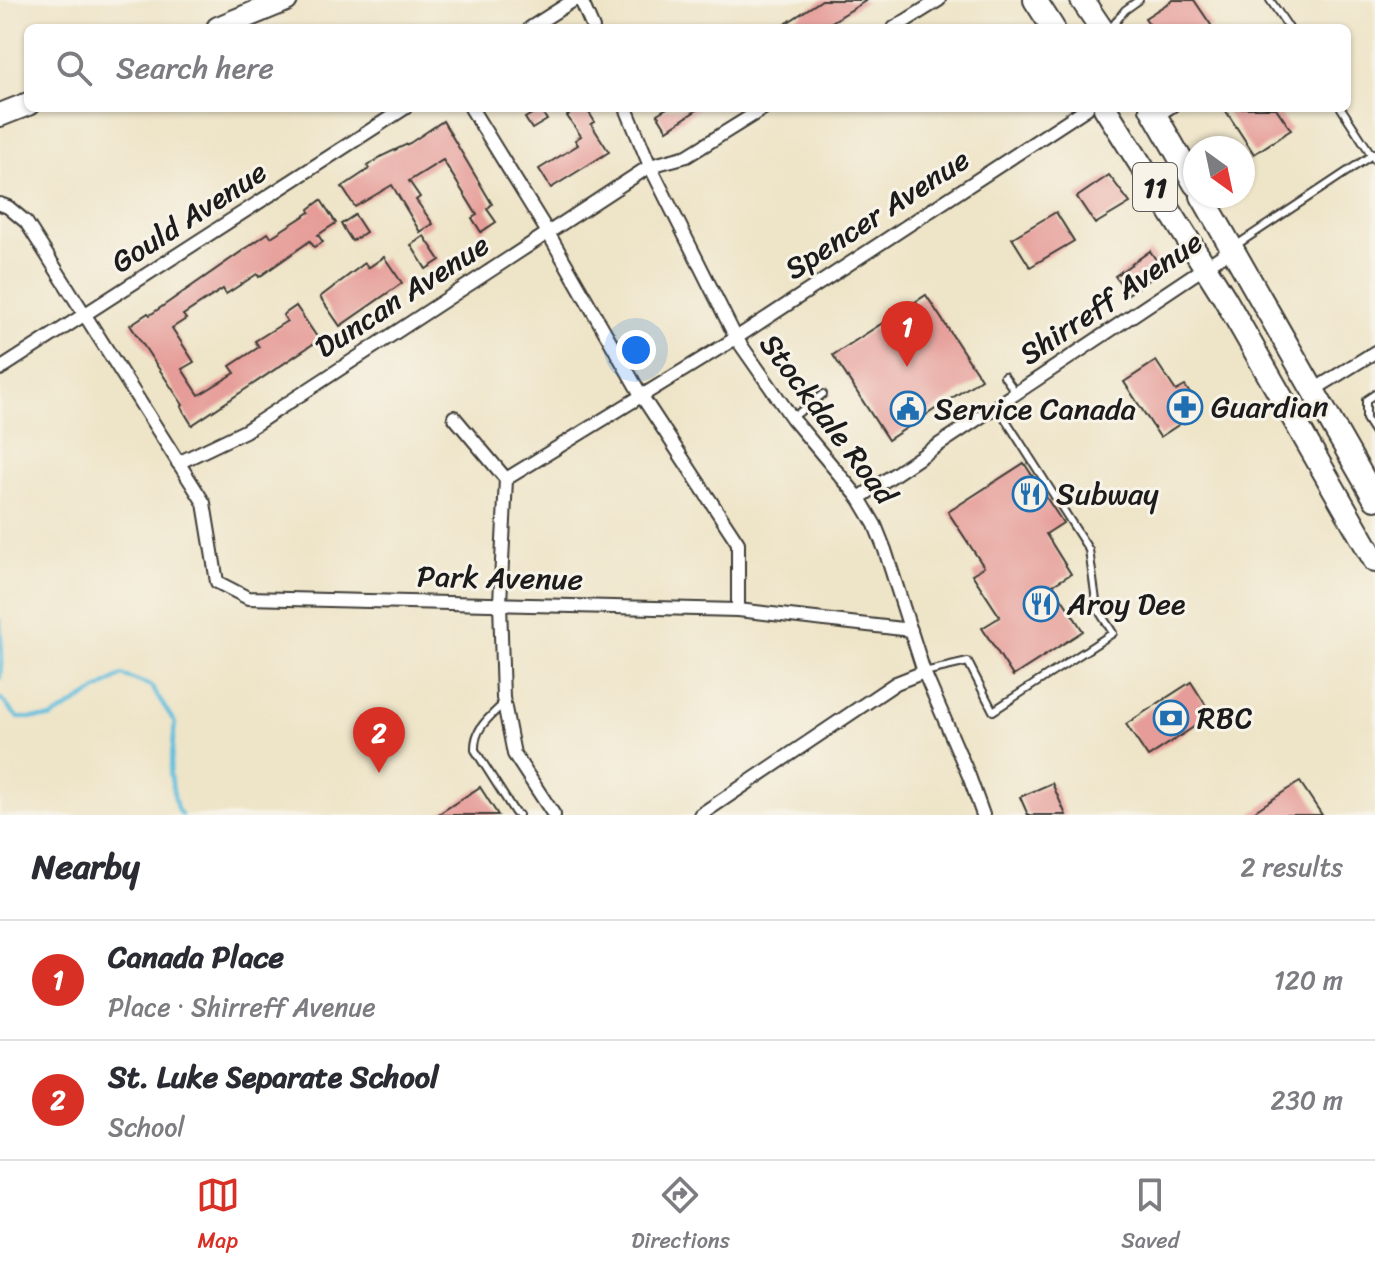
<!DOCTYPE html>
<meta charset="utf-8">
<style>
:root{--surface:#fff;--page:#f7f7f7;--text:#2b2b33;--muted:#7c7c81;--line:#e1e1e2;--accent:#d93025}
body{margin:0;font-family:Sriracha,sans-serif;background:var(--page);color:var(--text)}
.compass{position:absolute;left:1183px;top:136px;width:72px;height:72px;border-radius:50%;background:var(--surface);box-shadow:0 2px 6px #0004;rotate:147deg}
.you{position:absolute;left:636px;top:350px;width:28px;height:28px;margin:-20px;border:6px solid #fff;border-radius:50%;background:#1a73e8;box-shadow:0 0 0 12px #1a73e833}
.badge{display:grid;place-items:center;width:52px;height:52px;border-radius:50%;background:var(--accent);color:#fff;font-size:26px;font-weight:700}
.pin{position:absolute;translate:-50% -66px;filter:drop-shadow(0 2px 4px #0008)}
.pin::after{content:'';position:absolute;top:42px;width:28px;height:24px;background:inherit;clip-path:polygon(0 0,100% 0,50% 100%)}
.list{margin:0;padding:0;list-style:none}
h2{display:flex;justify-content:space-between;align-items:center;height:104px;margin:0;padding:0 32px;font-size:34px}
h2 small{font-size:26px;font-weight:400;color:var(--muted)}
.list li{display:grid;grid-template-columns:52px 1fr auto;gap:24px;align-items:center;box-sizing:border-box;height:120px;padding:0 32px;border-top:2px solid var(--line)}
.list b{display:block;font-size:30px;white-space:nowrap}
.list p{margin:0;font-size:26px;white-space:nowrap;color:var(--muted)}
.list em{font-size:26px;font-style:normal;color:var(--muted)}
.icon{flex:none;width:44px;height:44px;fill:none;stroke:currentColor;stroke-width:2;stroke-linecap:round;stroke-linejoin:round}
.map{position:relative;flex:none;width:1375px;height:815px;overflow:hidden}
.search{position:absolute;background:var(--surface);box-shadow:0 2px 6px #0004;left:24px;right:24px;top:24px;height:88px;display:flex;align-items:center;gap:20px;box-sizing:border-box;padding:0 28px;border-radius:12px;color:var(--muted);font-size:30px}
.sheet{height:344px;background:var(--surface)}
nav{display:flex;justify-content:space-around;align-items:center;box-sizing:border-box;height:112px;border-top:2px solid var(--line);background:var(--surface);font-size:22px;color:var(--muted)}
nav a{display:grid;justify-items:center;gap:4px}
nav .on{color:var(--accent)}
.map>svg:first-child{display:block}
.lines{fill:none;stroke-linecap:round;stroke-linejoin:round}
.stream{stroke:#5fbedd;stroke-width:4}
.building{fill:#e69c98}
.lane-casing{stroke:#3c3a36;stroke-width:10}
.street-casing{stroke:#3c3a36;stroke-width:16}
.highway-casing{stroke:#3c3a36;stroke-width:26}
.lane{stroke:#fff;stroke-width:6}
.street{stroke:#fff;stroke-width:12}
.highway{stroke:#fff;stroke-width:22}
.labels{text-anchor:middle;stroke-width:6;stroke-linejoin:round;paint-order:stroke}
.shield{fill:#f7f3e8;stroke:#5e5c59;stroke-width:2}
.shield-label{font-size:28px;font-weight:bold;fill:#1c1c1c}
.street-label{font-size:30px;fill:#1c1c1c;stroke:#f7f3e8}
.poi-label{font-size:30px;fill:#1c1c1c;stroke:#f7f3e8;text-anchor:start}
</style>
<div class="map">
<svg width="1375" height="815" viewBox="0 0 1375 815">
<rect width="100%" height="100%" fill="#f7f3e8"/>
<filter id="ink" filterUnits="userSpaceOnUse"><feTurbulence type="fractalNoise" baseFrequency=".0125" numOctaves="2"/><feDisplacementMap in="SourceGraphic" scale="16" xChannelSelector="R" yChannelSelector="G"/><feConvolveMatrix kernelMatrix="1 2 1 2 8 2 1 2 1" color-interpolation-filters="sRGB"/></filter>
<filter id="wash" filterUnits="userSpaceOnUse"><feTurbulence type="fractalNoise" baseFrequency=".006" numOctaves="4" result="noise"/><feDisplacementMap in="SourceGraphic" scale="32" xChannelSelector="R" yChannelSelector="G"/><feGaussianBlur stdDeviation="1.8" result="paint"/><feColorMatrix in="noise" values="0 0 0 0 0 0 0 0 0 0 0 0 0 0 0 0 0 1.4 0 .05"/><feComposite in="paint" operator="in"/></filter>
<g filter="url(#wash)">
<rect width="100%" height="100%" fill="#eee4c7"/>
<g class="lines">
<g class="stream">
<path d="M0,620L2,653L0,678"/>
<path d="M0,698L18,718H51L122,675L151,686L175,723L170,774L177,809L182,815"/>
</g>
</g>
<g id="blocks">
<g class="building">
<path d="M822,0H867L822,28H779Z"/>
<path d="M1173,0H1194L1213,28H1152L1145,18Z"/>
<path d="M579,108H586L595,122L591,124L609,152L551,188L539,169L578,145L575,140L581,136L567,116Z"/>
<path d="M667,108H700L667,130L657,114Z"/>
<path d="M1224,108H1276L1291,130L1254,154Z"/>
<path d="M540,109L547,120L532,129L525,118Z"/>
<path d="M443,121L492,204L487,209L496,222L481,232L472,218L477,215L443,160L409,181L420,197L416,200L433,224L420,232L392,185L355,207L342,187L369,169L367,166L382,156L410,143Z"/>
<path d="M1109,175L1130,203L1095,224L1077,197Z"/>
<path d="M321,200L336,223L318,235L323,242L314,247L310,241L259,277L257,274L226,294L223,289L183,315L186,319L172,328L194,362L182,369L199,395L235,373L230,366L259,347L255,341L287,321L283,315L296,306L319,340L192,425L181,407L183,405L130,325L148,313L150,315L268,233L271,237L310,212L309,209Z"/>
<path d="M1056,212L1074,241L1030,267L1012,238Z"/>
<path d="M355,215L366,232L352,241L341,224Z"/>
<path d="M424,236L440,260L426,269L411,245Z"/>
<path d="M1150,251L1163,270L1128,294L1115,276Z"/>
<path d="M384,257L402,283L340,326L320,297L365,263L368,268Z"/>
<path d="M926,295L981,379L888,440L833,355Z"/>
<path d="M1156,361L1176,391L1185,386L1201,410L1160,437L1124,382Z"/>
<path d="M1024,463L1063,523L1046,534L1071,574L1053,585L1083,631L1013,676L982,628L1000,617L972,574L984,567L948,512Z"/>
<path d="M1191,682L1212,715L1148,757L1126,724Z"/>
<path d="M1300,782L1322,815H1249L1288,789Z"/>
<path d="M1052,783L1066,815H1028L1020,797Z"/>
<path d="M480,787L498,815H437Z"/>
</g>
</g>
</g>
<g filter="url(#ink)">
<use href="#blocks" fill-opacity="0" stroke="#3c3a36" stroke-width="2"/>
<g class="lines">
<g class="lane-casing">
<g id="lane">
<path d="M1270,0L1289,28"/>
<path d="M1111,28L1125,10L1139,0"/>
<path d="M1341,108L1375,160"/>
<path d="M1160,117L1174,108"/>
<path d="M1235,246L1375,153"/>
<path d="M1004,376L1016,393"/>
<path d="M1375,394L1366,400V419L1375,433"/>
<path d="M792,418L823,394"/>
<path d="M924,672L968,662L993,711L1113,633L1097,608L1089,550L997,406"/>
<path d="M504,703C489,718 474,728 475,750L515,813L519,815"/>
</g>
</g>
<g class="street-casing">
<g id="street">
<path d="M581,0L593,28"/>
<path d="M530,28L574,0"/>
<path d="M894,28L939,0"/>
<path d="M471,108L547,231L641,395L738,543V610"/>
<path d="M626,108L650,166L736,338L792,418L859,498L875,525L885,550L924,672L969,776L983,815"/>
<path d="M0,204L8,207L26,222L204,503L217,582L248,598L738,610L911,630"/>
<path d="M0,369L405,108"/>
<path d="M1312,391L1375,352"/>
<path d="M454,417L506,479L500,603L503,698L514,754L554,815"/>
<path d="M178,463L245,431L650,166L687,156L764,108"/>
<path d="M506,479L736,338L1087,108"/>
<path d="M859,498L1232,249"/>
<path d="M700,815L896,683L924,672"/>
</g>
</g>
<g class="highway-casing">
<g id="highway">
<path d="M1035,0L1053,28"/>
<path d="M1082,0L1101,28"/>
<path d="M218,28L286,0"/>
<path d="M1105,108L1224,297L1375,561"/>
<path d="M1151,108L1195,184"/>
<path d="M0,115L28,104"/>
<path d="M1202,196L1375,499"/>
</g>
</g>
<use href="#lane" class="lane"/>
<use href="#street" class="street"/>
<use href="#highway" class="highway"/>
</g>
</g>
<defs>
<g id="pharmacy-ring" transform="scale(1.8)"><circle r="9.5" fill="#f7f3e8" stroke="#1f6fb2" stroke-width="1.5"/><path d="M-2-6h4v4h4v4h-4v4h-4v-4h-4v-4h4Z" fill="#1f6fb2"/></g>
<g id="civic-ring" transform="scale(1.8)"><circle r="9.5" fill="#f7f3e8" stroke="#1f6fb2" stroke-width="1.5"/><path d="M-.6-6.5H3V-4.5H.6V-3L4-1V1h2V6H-6V1h2V-1L-.6-3ZM-1.2 2.5V6h2.4V2.5Z" fill="#1f6fb2"/></g>
<g id="restaurant-ring" transform="scale(1.8)"><circle r="9.5" fill="#f7f3e8" stroke="#1f6fb2" stroke-width="1.5"/><path d="M-5-6h1v4h1v-4h1v4h1v-4h1v5L-1.5 .5V6h-2V.5L-5-1ZM5-6V6H3V1.5H1.5Q1.5-4 5-6Z" fill="#1f6fb2"/></g>
<g id="bank-ring" transform="scale(1.8)"><circle r="9.5" fill="#f7f3e8" stroke="#1f6fb2" stroke-width="1.5"/><path d="M-6-4H6V4H-6ZM0-2.3a2.3 2.3 0 1 0 0 4.6a2.3 2.3 0 1 0 0-4.6Z" fill="#1f6fb2"/></g>
</defs>
<g fill-rule="evenodd">
<use href="#pharmacy-ring" x="1185" y="407"/>
<use href="#civic-ring" x="908" y="409"/>
<use href="#restaurant-ring" x="1030" y="494"/>
<use href="#restaurant-ring" x="1041" y="604"/>
<use href="#bank-ring" x="1171" y="718"/>
</g>
<g class="labels">
<rect class="shield" x="1133" y="163" width="44" height="48" rx="6"/>
<g class="shield-label">
<text x="1155" y="197">11</text>
</g>
<g class="street-label">
<text transform="translate(877 214) rotate(-33)" y="10">Spencer Avenue</text>
<text transform="translate(189 217) rotate(-33)" y="10">Gould Avenue</text>
<text transform="translate(402 296) rotate(-33)" y="10">Duncan Avenue</text>
<text transform="translate(1111 298) rotate(-34)" y="10">Shirreff Avenue</text>
<text transform="translate(828 419) rotate(53)" y="10">Stockdale Road</text>
<text transform="translate(500 578) rotate(1)" y="10">Park Avenue</text>
</g>
<g class="poi-label">
<text x="1211" y="417">Guardian</text>
<text x="934" y="419">Service Canada</text>
<text x="1056" y="504">Subway</text>
<text x="1067" y="614">Aroy Dee</text>
<text x="1197" y="728">RBC</text>
</g>
</g>
</svg>
<svg class="compass" viewBox="-18 -18 36 36"><path d="M0-13l5 13h-10z" fill="#e53935"/><path d="M0 13l5-13h-10z" fill="#7c7c81"/></svg>
<div class="you"></div>
<div class="pin badge" style="left:907px;top:367px">1</div>
<div class="pin badge" style="left:379px;top:773px">2</div>
<div class="search"><svg class="icon" aria-label="search" viewBox="0 0 24 24"><circle cx="10" cy="10" r="6"/><path d="M15 15l6 6"/></svg>Search here</div>
</div>
<section class="sheet">
<h2>Nearby<small>2 results</small></h2>
<ul class="list">
<li><span class="badge">1</span><div><b>Canada Place</b><p>Place · Shirreff Avenue</p></div><em>120 m</em></li>
<li><span class="badge">2</span><div><b>St. Luke Separate School</b><p>School</p></div><em>230 m</em></li>
</ul>
</section>
<nav>
<a class="on"><svg class="icon" aria-label="map" viewBox="0 0 24 24"><path d="M3 6l6-2 6 2 6-2v14l-6 2-6-2-6 2zM9 4v14M15 6v14"/></svg>Map</a>
<a><svg class="icon" aria-label="directions" viewBox="0 0 24 24"><path d="M12 3l9 9-9 9-9-9zM9 14v-3h6M13 9l2 2-2 2"/></svg>Directions</a>
<a><svg class="icon" aria-label="saved" viewBox="0 0 24 24"><path d="M7 4h10v16l-5-4-5 4z"/></svg>Saved</a>
</nav>
